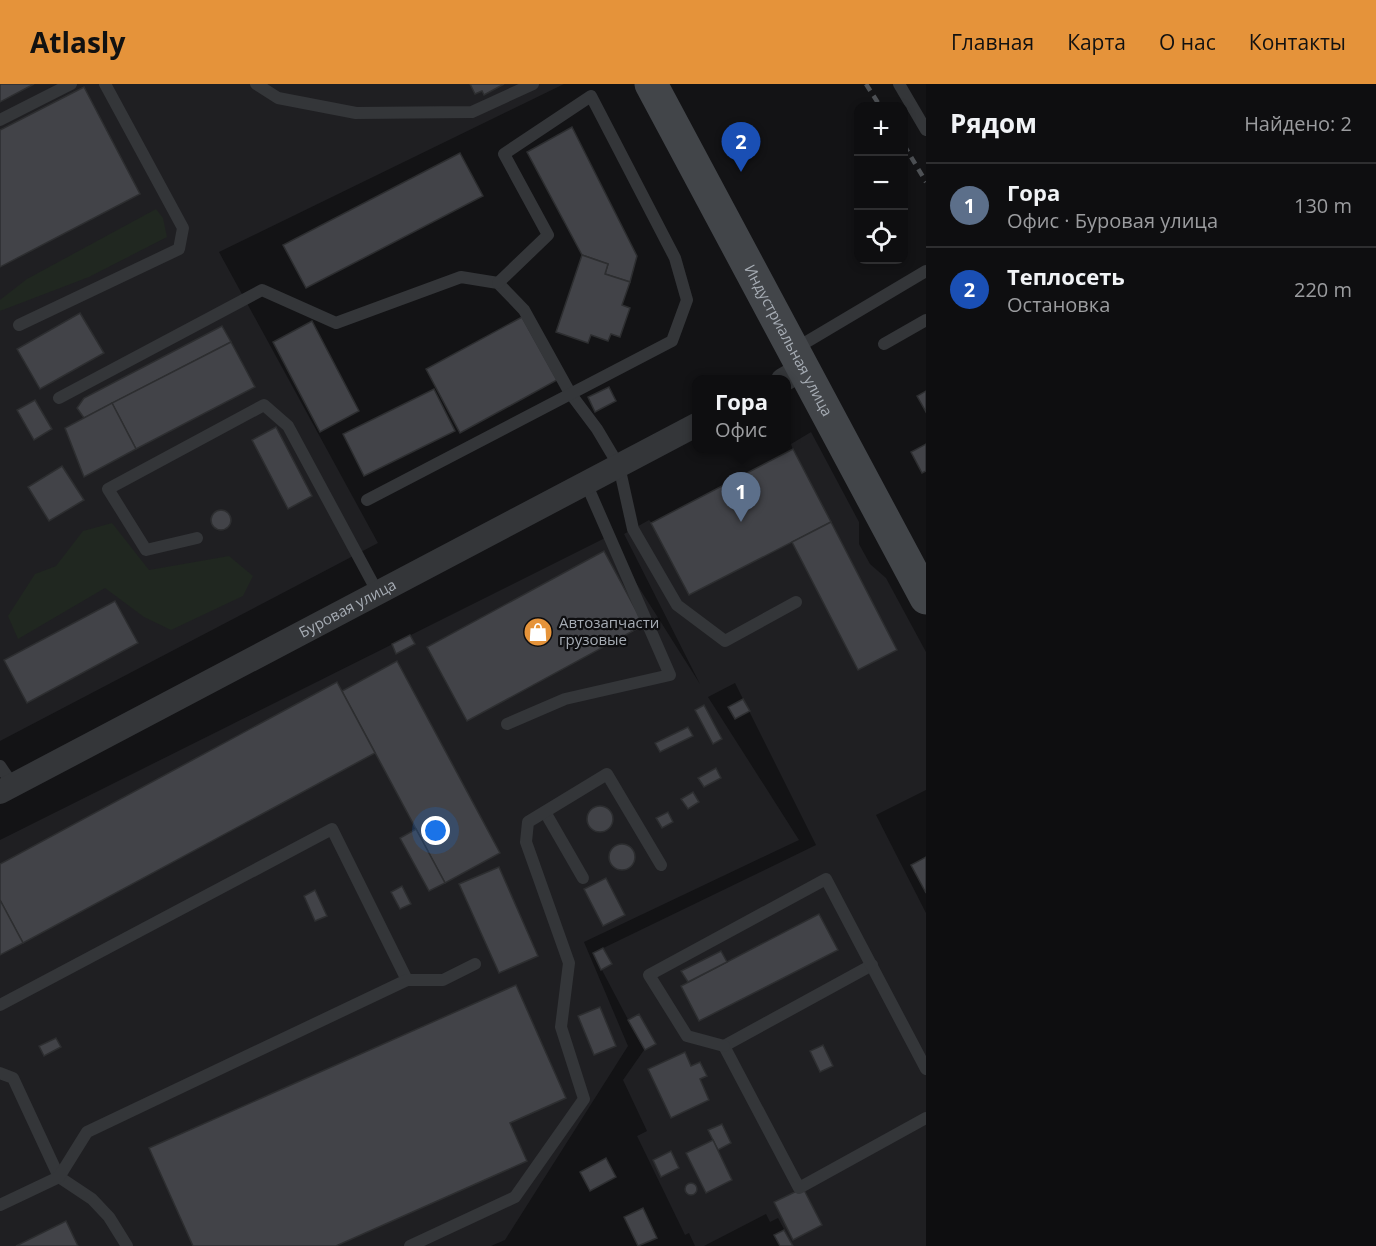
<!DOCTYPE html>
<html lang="ru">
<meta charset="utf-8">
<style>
:root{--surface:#0e0e10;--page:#1c1c1e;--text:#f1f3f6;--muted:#9b9c9f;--line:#2e2e30;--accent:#e5933a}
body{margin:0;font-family:"Open Sans",sans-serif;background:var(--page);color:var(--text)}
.controls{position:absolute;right:18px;top:18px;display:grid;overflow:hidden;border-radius:12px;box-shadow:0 3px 9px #0003}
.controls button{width:54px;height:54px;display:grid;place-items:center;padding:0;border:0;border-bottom:2px solid var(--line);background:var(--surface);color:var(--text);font:30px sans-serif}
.you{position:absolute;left:436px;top:747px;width:21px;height:21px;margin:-15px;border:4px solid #fff;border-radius:50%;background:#1a73e8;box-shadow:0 0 0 9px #1a73e833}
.badge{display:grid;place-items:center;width:39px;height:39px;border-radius:50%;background:var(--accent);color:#fff;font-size:20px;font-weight:700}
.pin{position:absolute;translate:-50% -50px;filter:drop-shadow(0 2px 3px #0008)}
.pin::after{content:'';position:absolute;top:32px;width:21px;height:18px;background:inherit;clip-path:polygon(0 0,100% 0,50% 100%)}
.popup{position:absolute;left:692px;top:291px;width:99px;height:78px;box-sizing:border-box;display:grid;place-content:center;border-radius:12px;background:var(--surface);filter:drop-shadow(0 2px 4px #0005);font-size:20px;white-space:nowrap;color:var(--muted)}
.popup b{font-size:22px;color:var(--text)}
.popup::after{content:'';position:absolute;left:50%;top:100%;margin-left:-12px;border:12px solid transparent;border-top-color:var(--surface)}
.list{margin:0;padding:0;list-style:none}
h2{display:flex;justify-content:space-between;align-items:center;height:78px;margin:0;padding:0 24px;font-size:26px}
h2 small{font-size:20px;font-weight:400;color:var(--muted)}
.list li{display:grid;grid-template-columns:39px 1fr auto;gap:18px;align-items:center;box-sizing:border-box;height:84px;padding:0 24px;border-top:2px solid var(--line)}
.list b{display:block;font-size:22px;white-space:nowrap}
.list p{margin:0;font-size:20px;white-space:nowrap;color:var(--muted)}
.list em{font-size:20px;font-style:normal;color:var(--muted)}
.icon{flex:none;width:33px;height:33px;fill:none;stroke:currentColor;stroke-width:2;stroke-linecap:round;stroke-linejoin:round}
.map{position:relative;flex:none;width:926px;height:1162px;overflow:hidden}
header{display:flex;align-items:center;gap:36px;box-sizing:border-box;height:84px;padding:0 30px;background:var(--accent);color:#111}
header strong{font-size:28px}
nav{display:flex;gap:33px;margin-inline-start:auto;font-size:21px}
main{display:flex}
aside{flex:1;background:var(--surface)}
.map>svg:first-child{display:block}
.built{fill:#1f1f22}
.green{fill:#202720}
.building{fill:#424348;stroke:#2d2e30;stroke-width:1.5}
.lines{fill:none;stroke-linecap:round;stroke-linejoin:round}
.service{stroke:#343639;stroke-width:12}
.minor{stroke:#343639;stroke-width:24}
.secondary{stroke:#424549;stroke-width:33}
.rail{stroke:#4d5054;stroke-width:4.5;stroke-dasharray:8 6;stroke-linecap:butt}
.labels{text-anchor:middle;stroke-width:4.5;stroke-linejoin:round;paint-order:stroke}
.street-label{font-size:15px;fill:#a6acb4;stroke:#0e0e10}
.poi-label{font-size:15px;fill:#a6acb4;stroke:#0e0e10;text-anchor:start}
</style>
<header>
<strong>Atlasly</strong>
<nav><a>Главная</a><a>Карта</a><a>О нас</a><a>Контакты</a></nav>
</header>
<main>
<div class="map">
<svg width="926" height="1162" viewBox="0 0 926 1162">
<rect width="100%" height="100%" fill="#131315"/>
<g class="built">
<path d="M0,0H564L219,168L378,459L0,657Z"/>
<path d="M811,348L859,438V460L870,480L886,494L926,568V706L876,731L926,829V1162H793L778,1134L770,1138L766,1130L704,1162H695L689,1149L685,1151L637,1052L647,1047L623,996L644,966L593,869L816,761L735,599L708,613L799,756L584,858L628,962L505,1156L491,1162H0V756L607,453L700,600L624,450L649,436L652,439L793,366L791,360Z"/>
</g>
<g class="green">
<path d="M156,125L163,134L167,153L89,193L0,227V216L27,195Z"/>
<path d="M112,439L149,486L229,472L253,492L243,512L171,546L144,533L105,504L18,555L8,532L35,490L56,482L83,447Z"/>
</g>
<g class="building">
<path d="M0,0H34L0,18Z"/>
<path d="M470,0H504L484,11L482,7L475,10Z"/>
<path d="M84,3L140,110L0,183V46Z"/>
<path d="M572,43L637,172L630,198L605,190L608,180L582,171L527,68Z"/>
<path d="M460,69L483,112L306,204L283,161Z"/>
<path d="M582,171L608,180L605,190L630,198L622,221L630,224L620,253L611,250L608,257L591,251L588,259L556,248Z"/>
<path d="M80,229L104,269L40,305L17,265Z"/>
<path d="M522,233L557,296L460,349L426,285Z"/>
<path d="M312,237L359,327L320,348L273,258Z"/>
<path d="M222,242L231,258L84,334L77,324L84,314Z"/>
<path d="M231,258L255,303L136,365L112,319Z"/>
<path d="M609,303L616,317L595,328L588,313Z"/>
<path d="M434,305L455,347L364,392L343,350Z"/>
<path d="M926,307V328L917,312Z"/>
<path d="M35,316L52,345L34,356L17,326Z"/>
<path d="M112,319L136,365L84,393L65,344Z"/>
<path d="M276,343L312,412L288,425L252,356Z"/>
<path d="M926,360V387L922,389L911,368Z"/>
<path d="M793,365L831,438L689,511L651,439Z"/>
<path d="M62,382L84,416L49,437L28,403Z"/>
<circle cx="221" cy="436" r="10"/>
<path d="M831,438L897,566L858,586L792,458Z"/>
<path d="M604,467L644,541L467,637L427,563Z"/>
<path d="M115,517L138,559L27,619L4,576Z"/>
<path d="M410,551L415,560L396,570L392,560Z"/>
<path d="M397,577L500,769L445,799L342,607Z"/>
<path d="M337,598L375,669L23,859L0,816V780Z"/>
<path d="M743,615L750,627L735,635L728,623Z"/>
<path d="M704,621L722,655L713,660L695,626Z"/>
<path d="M688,643L693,652L660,668L655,659Z"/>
<path d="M716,684L721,694L704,703L698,694Z"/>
<path d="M693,708L699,718L688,725L681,715Z"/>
<circle cx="600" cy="735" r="13"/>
<path d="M668,728L673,738L662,744L656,734Z"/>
<path d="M416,745L445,799L429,807L400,754Z"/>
<circle cx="622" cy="773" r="13"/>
<path d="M926,773V809L911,781Z"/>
<path d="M499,783L538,872L499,889L459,800Z"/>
<path d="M606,794L625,831L603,842L584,805Z"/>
<path d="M402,802L411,820L400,825L391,808Z"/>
<path d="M315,806L327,832L315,837L304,812Z"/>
<path d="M0,816L23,859L0,871Z"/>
<path d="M819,830L838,866L699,937L681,902Z"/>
<path d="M603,864L612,880L601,886L593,869Z"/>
<path d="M721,867L727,878L688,898L681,887Z"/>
<path d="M516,901L566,1014L510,1039L527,1077L336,1162H193L149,1064Z"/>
<path d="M600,923L616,962L594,971L578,932Z"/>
<path d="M639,930L656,960L645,966L628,936Z"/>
<path d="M56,954L61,963L44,972L39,962Z"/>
<path d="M823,961L833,982L820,988L810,967Z"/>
<path d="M685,968L691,982L700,978L707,992L700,995L709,1016L671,1034L648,985Z"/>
<path d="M722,1040L731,1059L718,1066L708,1046Z"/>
<path d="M713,1056L732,1096L706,1109L686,1069Z"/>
<path d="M671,1067L679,1084L661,1093L653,1076Z"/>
<path d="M606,1074L616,1093L590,1107L580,1088Z"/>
<circle cx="691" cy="1105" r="6"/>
<path d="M803,1104L822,1141L793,1156L774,1118Z"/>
<path d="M643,1124L657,1154L638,1162L624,1133Z"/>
<path d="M66,1137L78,1162H16Z"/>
<path d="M784,1146L793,1162H780L774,1151Z"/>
</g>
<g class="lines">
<g class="service">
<path d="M256,0L278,14L356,29L472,28L533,0"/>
<path d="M899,0L926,46"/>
<path d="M0,36L71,0"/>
<path d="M19,241L179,165L183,144L105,0"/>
<path d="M884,260L926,236"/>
<path d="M793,266L926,187"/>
<path d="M59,314L262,206L336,239L461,193L498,199L524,226L570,309L597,345L619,382L633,445L677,521L725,557L796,518"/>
<path d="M367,416L672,257L687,216L675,174L591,12L504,70L548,151L498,199"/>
<path d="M197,454L146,466L108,405L264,321L288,342L378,509"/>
<path d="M507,640L565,615L670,591L586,399"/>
<path d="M0,682L13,701"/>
<path d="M545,728L583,794"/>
<path d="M872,881L724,962L799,1104L926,1034"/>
<path d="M0,921L332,745L407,896"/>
<path d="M724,962L687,952L649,891L826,795L926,985"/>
<path d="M0,989L13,994L59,1093L92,1115L109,1133L127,1162"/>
<path d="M0,1121L59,1093L87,1048L407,896H443L475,880"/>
<path d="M410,1162L515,1113L584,1015L561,943L569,879L526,758L528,738L607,690L661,781"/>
</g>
<g class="minor">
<path d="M783,296L802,285"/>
<path id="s1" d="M0,708L696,341"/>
</g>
<path class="secondary" id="s2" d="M651,0L926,514"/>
<g class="rail">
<path d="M866,0L880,22"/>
<path d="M904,61L926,98"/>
</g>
</g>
<defs>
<g id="shop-disc" transform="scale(1.5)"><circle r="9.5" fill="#e5933a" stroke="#0e0e10"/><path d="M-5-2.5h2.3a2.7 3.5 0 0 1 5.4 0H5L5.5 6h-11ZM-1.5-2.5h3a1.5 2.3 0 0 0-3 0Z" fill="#fff"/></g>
</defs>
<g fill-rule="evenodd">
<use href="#shop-disc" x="538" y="548"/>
</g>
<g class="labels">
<g class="street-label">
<text dy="5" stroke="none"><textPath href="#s2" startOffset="291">Индустриальная улица</textPath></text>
<text dy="5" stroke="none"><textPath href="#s1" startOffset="393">Буровая улица</textPath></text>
</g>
<g class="poi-label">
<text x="559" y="544">Автозапчасти<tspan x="559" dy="17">грузовые</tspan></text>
</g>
</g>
</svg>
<div class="controls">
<button>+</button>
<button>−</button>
<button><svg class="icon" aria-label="locate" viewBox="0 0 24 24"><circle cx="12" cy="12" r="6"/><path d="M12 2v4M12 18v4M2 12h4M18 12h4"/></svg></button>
</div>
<div class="you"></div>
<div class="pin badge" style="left:741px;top:438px;background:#5c6f8a">1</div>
<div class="popup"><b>Гора</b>Офис</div>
<div class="pin badge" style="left:741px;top:88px;background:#1a4fb4">2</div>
</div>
<aside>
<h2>Рядом<small>Найдено: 2</small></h2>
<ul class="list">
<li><span class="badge" style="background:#5c6f8a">1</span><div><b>Гора</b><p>Офис · Буровая улица</p></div><em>130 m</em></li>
<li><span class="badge" style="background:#1a4fb4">2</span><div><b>Теплосеть</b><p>Остановка</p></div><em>220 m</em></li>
</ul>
</aside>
</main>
